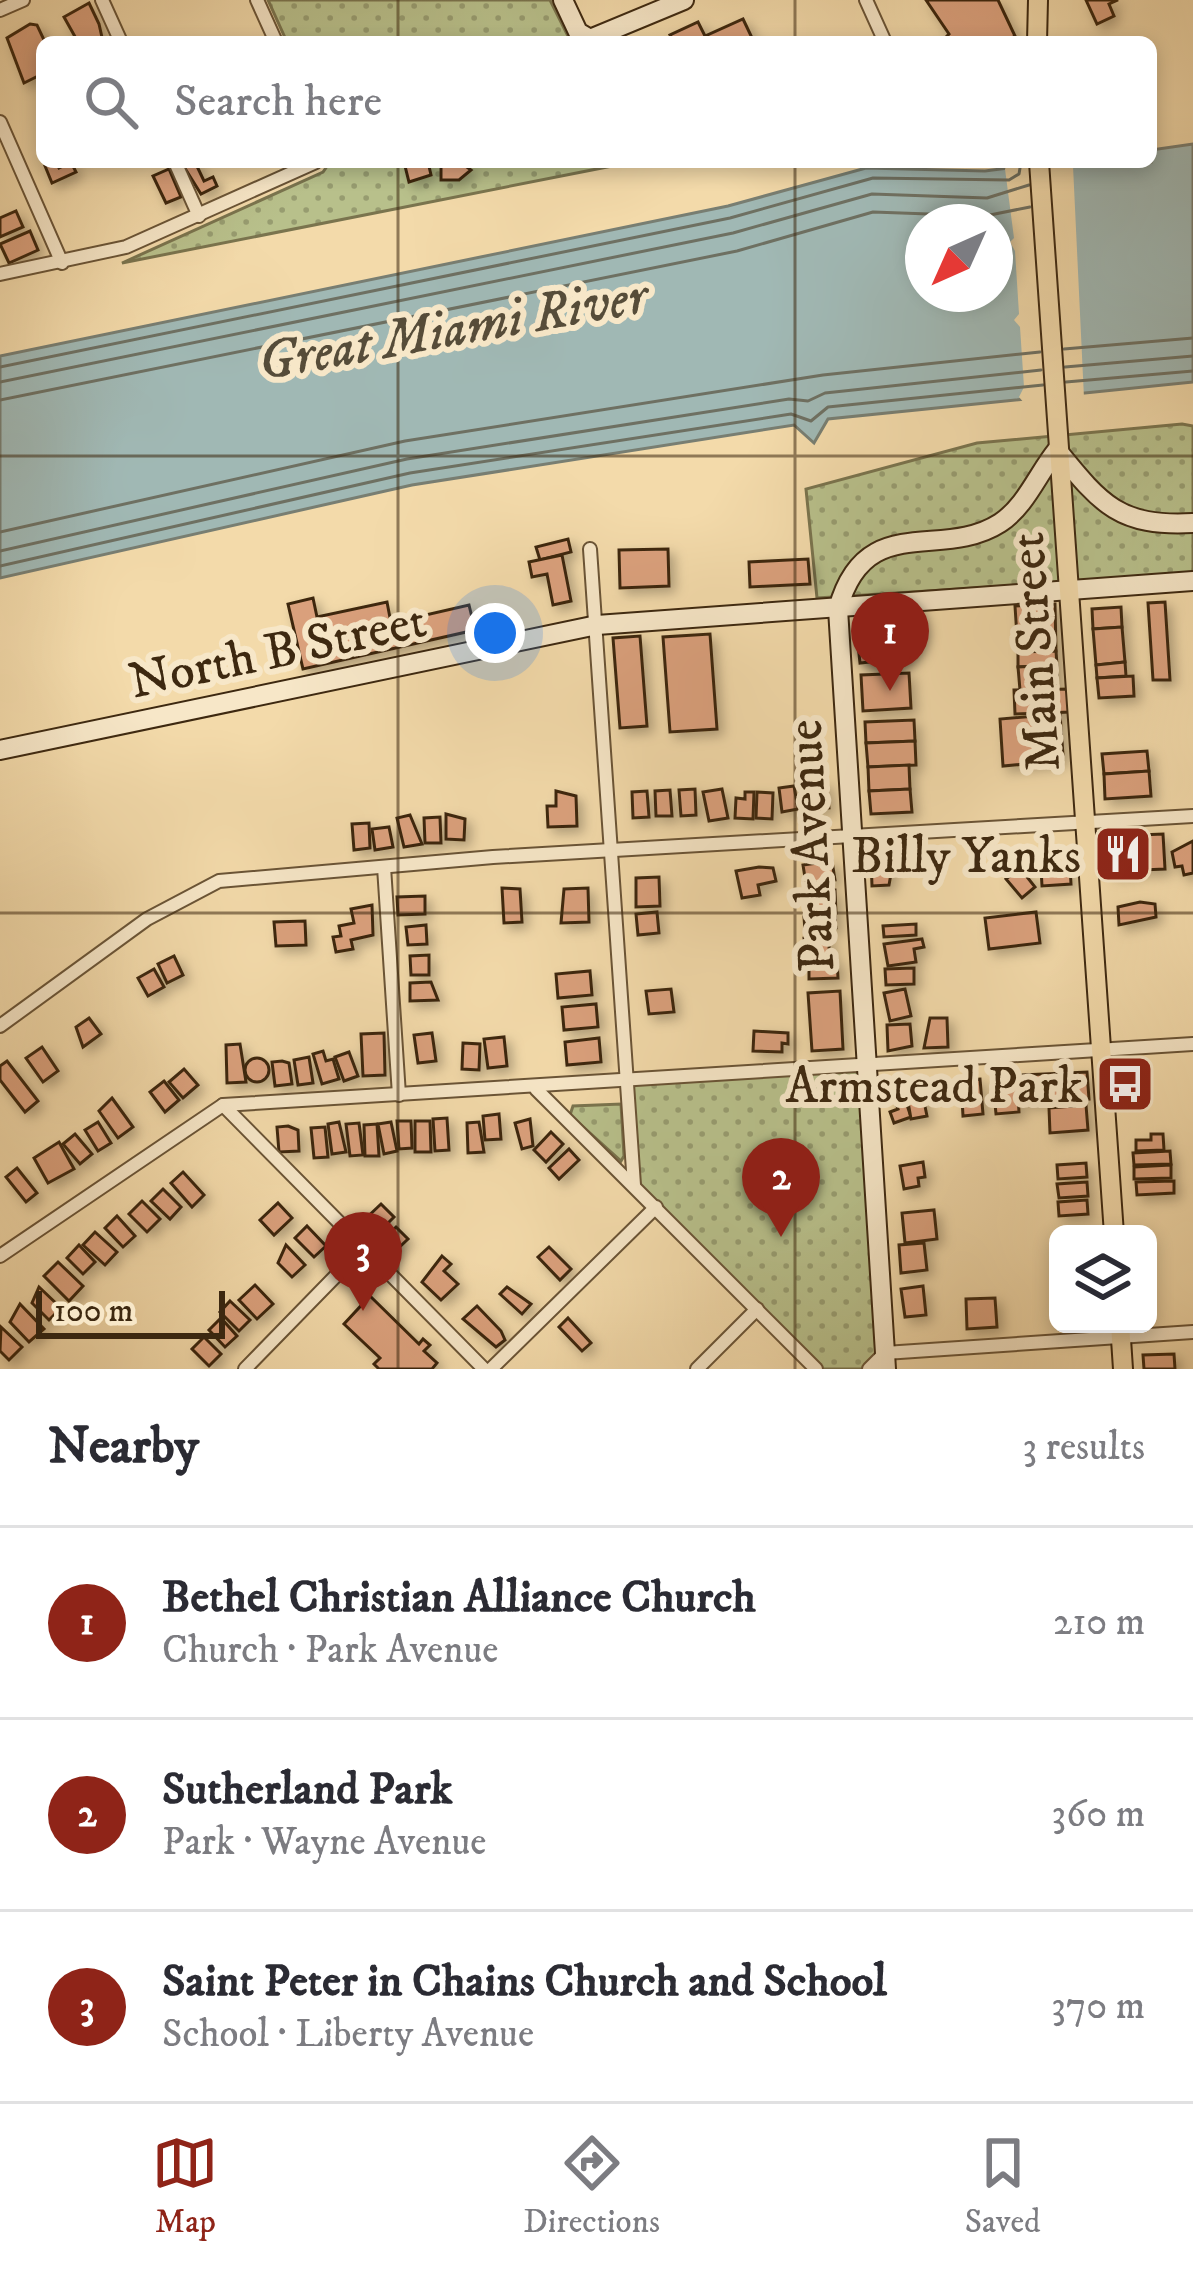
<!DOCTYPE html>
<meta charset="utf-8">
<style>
:root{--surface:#fff;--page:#f2f2f3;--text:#2b2b33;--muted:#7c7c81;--line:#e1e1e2;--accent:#8f2418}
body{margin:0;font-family:"IM FELL DW Pica",serif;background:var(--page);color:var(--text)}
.controls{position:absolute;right:36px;bottom:36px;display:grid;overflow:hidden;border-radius:18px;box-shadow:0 6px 18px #0003}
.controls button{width:108px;height:108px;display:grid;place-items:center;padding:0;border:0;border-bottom:3px solid var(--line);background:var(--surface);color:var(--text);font:60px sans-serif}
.compass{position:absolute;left:905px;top:204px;width:108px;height:108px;border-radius:50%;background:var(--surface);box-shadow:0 6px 18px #0003;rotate:225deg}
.scale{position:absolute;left:36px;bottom:30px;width:189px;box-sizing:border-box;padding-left:12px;border:6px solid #3d2810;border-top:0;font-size:33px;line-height:42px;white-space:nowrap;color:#3d2810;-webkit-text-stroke:9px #f7e7c8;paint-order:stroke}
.you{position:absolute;left:495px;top:633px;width:42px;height:42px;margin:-30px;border:9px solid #fff;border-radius:50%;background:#1a73e8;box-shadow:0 0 0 18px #1a73e833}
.badge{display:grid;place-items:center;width:78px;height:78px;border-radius:50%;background:var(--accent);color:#fff;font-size:39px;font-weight:700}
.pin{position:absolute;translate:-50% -99px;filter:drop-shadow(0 3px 6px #0008)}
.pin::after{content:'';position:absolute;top:63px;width:42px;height:36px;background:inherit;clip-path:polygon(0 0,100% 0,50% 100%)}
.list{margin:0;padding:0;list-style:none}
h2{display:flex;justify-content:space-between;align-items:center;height:156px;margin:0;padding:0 48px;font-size:51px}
h2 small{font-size:39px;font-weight:400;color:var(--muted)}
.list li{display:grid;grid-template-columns:78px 1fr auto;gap:36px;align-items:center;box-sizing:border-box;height:192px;padding:0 48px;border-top:3px solid var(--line)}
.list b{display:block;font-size:45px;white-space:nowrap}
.list p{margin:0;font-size:39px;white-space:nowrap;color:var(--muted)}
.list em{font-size:39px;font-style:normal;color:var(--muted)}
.icon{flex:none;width:66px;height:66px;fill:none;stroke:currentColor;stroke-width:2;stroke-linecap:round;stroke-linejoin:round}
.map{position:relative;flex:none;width:1193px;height:1369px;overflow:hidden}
.search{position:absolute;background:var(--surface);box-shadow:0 6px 18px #0003;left:36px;right:36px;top:36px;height:132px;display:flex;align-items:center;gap:30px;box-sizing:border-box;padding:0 42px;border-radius:18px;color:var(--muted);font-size:45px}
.sheet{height:732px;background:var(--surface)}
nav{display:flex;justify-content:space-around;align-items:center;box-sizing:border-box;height:168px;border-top:3px solid var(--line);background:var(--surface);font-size:33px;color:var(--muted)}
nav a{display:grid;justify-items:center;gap:6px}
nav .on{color:var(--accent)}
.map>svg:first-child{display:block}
.grass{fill:url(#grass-dots);stroke:#7a744e;stroke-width:3}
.water{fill:#a0b8b4;stroke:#787e72;stroke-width:3;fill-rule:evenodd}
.pier{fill:#f3daaa}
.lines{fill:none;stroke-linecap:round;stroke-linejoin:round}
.shore{stroke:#6e7062;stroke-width:3}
.building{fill:#daa07c;stroke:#3d2810;stroke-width:3;filter:url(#shadow)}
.street-casing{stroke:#6a5436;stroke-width:16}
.secondary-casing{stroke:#3d2810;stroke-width:22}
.primary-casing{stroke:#3d2810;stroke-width:22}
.street{stroke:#f7e7c8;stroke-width:12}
.secondary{stroke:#f7e7c8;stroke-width:18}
.primary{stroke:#f3daaa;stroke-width:18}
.grid{fill:none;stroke:#3d2810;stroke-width:3;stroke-opacity:0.55}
.labels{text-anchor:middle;stroke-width:12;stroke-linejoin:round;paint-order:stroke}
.street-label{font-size:51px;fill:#3d2810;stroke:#f7e7c8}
.poi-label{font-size:51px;fill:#3d2810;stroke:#f7e7c8;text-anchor:end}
.water-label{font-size:54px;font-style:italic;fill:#564c39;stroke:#f7e7c8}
</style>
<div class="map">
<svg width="1193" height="1369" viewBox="0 0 1193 1369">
<defs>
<pattern id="grass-dots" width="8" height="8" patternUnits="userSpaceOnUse" patternTransform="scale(3)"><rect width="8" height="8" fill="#b8c08b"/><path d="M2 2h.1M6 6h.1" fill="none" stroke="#979c70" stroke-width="1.8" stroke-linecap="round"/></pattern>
<filter id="shadow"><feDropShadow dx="5.5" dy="5.5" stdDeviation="6" flood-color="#0004"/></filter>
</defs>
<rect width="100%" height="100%" fill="#f3daaa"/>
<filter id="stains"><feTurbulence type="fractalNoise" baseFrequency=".00167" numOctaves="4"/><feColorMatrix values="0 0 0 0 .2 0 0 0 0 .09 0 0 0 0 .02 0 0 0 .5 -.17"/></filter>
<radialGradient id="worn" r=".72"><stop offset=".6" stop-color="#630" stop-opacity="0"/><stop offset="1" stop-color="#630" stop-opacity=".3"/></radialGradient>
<g class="grass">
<path d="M268,0H550L571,42H287Z"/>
<path d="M330,162H611L612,166L122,263L323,172Z"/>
<path d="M1182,424L1193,426V574L817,598L806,489L977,443Z"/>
<path d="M864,1066L885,1353L869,1369H816L634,1185L627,1083Z"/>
<path d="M621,1104L624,1156L621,1161L570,1115L573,1106Z"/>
</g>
<path class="water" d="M1193,144V382L828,419L814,443L794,425L412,485L0,578V356L728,206L866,168L985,171L1054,162H1151V150ZM923,222H995V294H923Z"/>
<path class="pier" d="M1009,162L1073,166L1084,398L1025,404L1019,397L1024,387L1020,327L1014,320L1019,314L1015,251L1010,242L1014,238L1005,169Z"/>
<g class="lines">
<g class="shore">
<path d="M1064,349L1193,338"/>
<path d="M0,367L730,218L873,178L1009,180L1019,174L1021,162"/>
<path d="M1065,367L1193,356"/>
<path d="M0,382L733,233L872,194L987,198L1029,185"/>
<path d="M1066,382L1193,371"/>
<path d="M0,400L737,251L873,212L985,216L1030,207"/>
<path d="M0,532L405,441L823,375L1040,352"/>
<path d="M0,551L407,459L789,399L808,401L825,393L1041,370"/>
<path d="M0,566L410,473L791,414L811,421L828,407L1043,385"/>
</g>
</g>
<g class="building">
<path d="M926,0H998L1015,36L1005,42H941L949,34Z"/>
<path d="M1086,0H1118L1109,4L1114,16L1097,24Z"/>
<path d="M89,3L99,24L103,42H78L64,17Z"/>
<path d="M743,19L754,42H674L670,35L698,22L705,36Z"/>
<path d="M30,24L37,25L45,42L42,74L24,83L7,38Z"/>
<path d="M56,162L59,168L71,162L76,172L52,183L45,166Z"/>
<path d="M181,162H195L204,181L213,177L217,186L201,194Z"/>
<path d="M404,162H428L431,175L409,182Z"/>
<path d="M441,162H460L471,170L459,180H441Z"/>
<path d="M169,169L181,197L166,203L153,176Z"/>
<path d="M16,211L23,227L0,237V218Z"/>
<path d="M30,231L38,250L9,263L0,244Z"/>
<path d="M568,539L571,552L540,560L536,547Z"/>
<path d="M668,549L669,586L620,588L619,550Z"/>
<path d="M562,555L571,601L553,605L547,574L532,577L529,562Z"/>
<path d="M808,559L810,584L750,587L749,562Z"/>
<path d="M313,598L317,617L387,602L391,623L469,605L475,630L303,669L288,604Z"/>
<path d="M1165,602L1170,680H1153L1148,603Z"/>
<path d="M1055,604L1056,651L1018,652L1015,606Z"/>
<path d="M1121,607L1122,627L1093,629L1092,609Z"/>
<path d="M902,621L907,658L860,663L856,626Z"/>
<path d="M1122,627L1125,662L1096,665L1093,629Z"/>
<path d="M710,634L717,729L670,732L663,637Z"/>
<path d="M640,636L647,726L620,728L613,638Z"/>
<path d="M1056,651L1057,665L1018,667V652Z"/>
<path d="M1125,662L1126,676L1097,678L1096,665Z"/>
<path d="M1057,665V689L1020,690L1018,667Z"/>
<path d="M909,673L911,708L863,711L861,675Z"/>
<path d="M1133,676L1134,696L1099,698L1097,678Z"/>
<path d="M1071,689V712L1015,714L1014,690Z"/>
<path d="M1060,714L1063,755L1058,761L1003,766L1000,719Z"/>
<path d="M914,720L915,741L866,743L865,722Z"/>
<path d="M915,741L916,765L868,767L866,743Z"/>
<path d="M1147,751L1149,771L1104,774L1102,754Z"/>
<path d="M909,765L910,789L869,791L868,767Z"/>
<path d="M1149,771L1151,796L1105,799L1104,774Z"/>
<path d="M826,783L829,808L810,810L807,785Z"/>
<path d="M794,786L798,809L782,812L779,788Z"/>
<path d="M695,789L696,815L681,816L679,790Z"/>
<path d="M722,789L728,818L709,821L703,792Z"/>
<path d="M910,789L912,812L871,814L869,791Z"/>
<path d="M670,790L672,816H656L655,791Z"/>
<path d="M556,791L576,796L577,826L548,827L547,806H556Z"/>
<path d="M647,791L649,817L633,818L632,792Z"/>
<path d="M745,792H754L753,819L735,818L736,798L745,799Z"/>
<path d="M757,792L773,793L772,819L756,818Z"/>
<path d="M446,814L465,819L464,840L446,839Z"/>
<path d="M410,815L422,844L404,847L397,818Z"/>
<path d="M440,817L441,843H425L424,818Z"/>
<path d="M369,823L370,848L354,850L352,824Z"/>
<path d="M389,827L393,847L375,850L372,829Z"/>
<path d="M1135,832L1138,871L1111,873L1108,837Z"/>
<path d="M1163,834L1165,869L1142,870L1140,835Z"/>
<path d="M1193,841V873L1184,875L1182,866L1175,867L1172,852Z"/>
<path d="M871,857H894L889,885L872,886Z"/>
<path d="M832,861L835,880L806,884L803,865Z"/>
<path d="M1070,866L1071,884L1042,886L1041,868Z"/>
<path d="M759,867L773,868L776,881L758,885L760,895L742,898L736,871Z"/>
<path d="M1020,868L1035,887L1022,898L1006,879Z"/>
<path d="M659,877L660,906L636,907V878Z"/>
<path d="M502,888L520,889L522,922L504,923Z"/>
<path d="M588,888L589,922L561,923L564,889Z"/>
<path d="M835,890L836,913L811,914L809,892Z"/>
<path d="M425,896V914L398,915L397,897Z"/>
<path d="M1140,902L1155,904L1156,917L1119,925L1118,907Z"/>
<path d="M372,905L373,935L351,940L353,949L336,952L333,937L341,936L339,926L354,923L351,909Z"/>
<path d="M657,912L659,933L638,935L636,914Z"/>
<path d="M1036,912L1040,943L989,949L985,918Z"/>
<path d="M835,915L836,928L805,931L804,917Z"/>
<path d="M305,921L306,945L276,946L274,922Z"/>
<path d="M916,924V935L884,937L883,926Z"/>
<path d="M426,925L427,944L408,945L406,927Z"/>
<path d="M828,936L830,957L806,959L804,938Z"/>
<path d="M922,939L924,947L914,949L916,962L888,966L884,944Z"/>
<path d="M429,955V975H411L410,956Z"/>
<path d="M174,956L183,975L167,983L158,964Z"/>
<path d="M837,960L838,978L809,979V961Z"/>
<path d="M914,968V984L886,985L885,969Z"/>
<path d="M154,969L164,987L148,996L138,978Z"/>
<path d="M590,971L592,995L558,998L556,974Z"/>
<path d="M431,982L438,1000L410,1001V983Z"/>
<path d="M671,989L674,1012L649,1014L646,991Z"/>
<path d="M905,989L911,1016L890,1021L884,993Z"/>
<path d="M840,991L843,1049L812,1051L808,993Z"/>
<path d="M596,1004L598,1027L564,1030L562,1007Z"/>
<path d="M89,1018L101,1034L83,1047L76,1027Z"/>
<path d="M930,1018H947L948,1047L924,1048Z"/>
<path d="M910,1024L912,1046L888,1051L887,1025Z"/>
<path d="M754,1031L788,1033V1044L782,1043V1052L753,1051Z"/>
<path d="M384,1033L385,1075L363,1076L361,1034Z"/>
<path d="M432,1033L436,1061L418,1063L414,1035Z"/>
<path d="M504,1037L507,1066L488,1068L484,1039Z"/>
<path d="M599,1038L601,1062L567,1065L565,1042Z"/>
<path d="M463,1043L480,1044L479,1070L462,1069Z"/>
<path d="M240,1044L246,1082L227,1083L226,1045Z"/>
<path d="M42,1047L58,1071L43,1082L26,1058Z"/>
<path d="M323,1051L326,1061L333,1059L339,1079L322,1084L313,1054Z"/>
<path d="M349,1052L358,1076L344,1081L335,1057Z"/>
<path d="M309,1057L313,1083L298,1085L294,1060Z"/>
<circle cx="257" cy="1070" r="12"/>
<path d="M7,1061L38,1101L25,1112L0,1080V1066Z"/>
<path d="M282,1061L289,1063L292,1084L275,1086L272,1062Z"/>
<path d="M184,1069L198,1085L183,1098L169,1082Z"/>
<path d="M1087,1072L1089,1099L1024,1103L1023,1075Z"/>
<path d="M980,1079L983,1114L963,1116L961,1080Z"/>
<path d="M164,1081L179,1100L165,1112L150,1092Z"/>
<path d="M1017,1082L1019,1112L996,1114L993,1084Z"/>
<path d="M901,1087L911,1117L894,1123L890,1112L898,1109L891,1090Z"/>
<path d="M921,1087L927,1116L911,1119L906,1090Z"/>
<path d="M112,1098L133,1127L118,1138L99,1111Z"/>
<path d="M1086,1105L1088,1130L1050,1133L1049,1108Z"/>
<path d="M499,1114L501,1139L485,1140L483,1116Z"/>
<path d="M447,1118L449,1150L435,1151L433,1119Z"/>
<path d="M530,1119L533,1146L522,1149L515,1123Z"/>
<path d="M397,1121H411L412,1148L399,1149Z"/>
<path d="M415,1121H430L431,1152H415Z"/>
<path d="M98,1122L111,1143L98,1151L85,1130Z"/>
<path d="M339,1122L346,1152L332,1154L328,1124Z"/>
<path d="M391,1122L397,1151L384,1154L378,1124Z"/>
<path d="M479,1122L484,1152L468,1153L467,1123Z"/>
<path d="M359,1123L363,1155L350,1156L346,1124Z"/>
<path d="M377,1124L379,1156H365L364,1125Z"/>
<path d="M288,1126L298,1130L299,1151L279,1152L277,1127Z"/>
<path d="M325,1127L328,1157L314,1158L311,1128Z"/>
<path d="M551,1132L563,1144L546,1162L534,1150Z"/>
<path d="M75,1134L92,1154L80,1164L63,1144Z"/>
<path d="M1151,1134H1163L1164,1150L1136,1151V1140H1151Z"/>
<path d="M59,1142L74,1169L48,1183L34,1158Z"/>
<path d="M569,1149L579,1160L559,1179L549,1168Z"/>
<path d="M1170,1151L1171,1164L1134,1165L1133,1153Z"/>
<path d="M923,1162L925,1177L918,1178L919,1186L904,1189L900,1166Z"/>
<path d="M1086,1163L1087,1177L1058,1179L1057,1165Z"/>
<path d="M1171,1165V1178L1134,1179V1167Z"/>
<path d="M17,1168L37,1193L26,1202L6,1177Z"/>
<path d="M183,1172L204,1195L192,1207L171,1183Z"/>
<path d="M1174,1181V1193L1137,1195L1136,1182Z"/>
<path d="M1087,1182L1088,1196L1059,1198L1057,1184Z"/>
<path d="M163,1189L181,1207L170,1219L151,1201Z"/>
<path d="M1087,1200L1088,1214L1059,1216L1058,1202Z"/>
<path d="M142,1201L160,1219L147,1232L129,1214Z"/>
<path d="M278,1203L292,1218L274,1235L260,1220Z"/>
<path d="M381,1204L394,1217L374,1237L361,1223Z"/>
<path d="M934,1210L937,1239L905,1243L902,1213Z"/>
<path d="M117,1216L135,1236L123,1247L105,1228Z"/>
<path d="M307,1226L326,1246L314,1257L295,1238Z"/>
<path d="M396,1227L408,1239L391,1255L380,1243Z"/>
<path d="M95,1232L117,1252L105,1265L83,1245Z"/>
<path d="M924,1243L927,1270L901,1273L899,1245Z"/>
<path d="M79,1245L95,1262L83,1274L67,1258Z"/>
<path d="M286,1245L305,1265L292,1277L278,1263Z"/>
<path d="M549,1247L571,1269L560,1280L538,1257Z"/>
<path d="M442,1256L451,1264L444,1271L458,1284L441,1300L422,1282Z"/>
<path d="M58,1262L83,1286L69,1301L44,1276Z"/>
<path d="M255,1285L273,1304L257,1319L239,1300Z"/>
<path d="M923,1286L926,1315L905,1317L901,1289Z"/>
<path d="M39,1287L61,1308L49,1320L32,1303Z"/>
<path d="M507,1287L531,1304L522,1314L500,1294Z"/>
<path d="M370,1296L419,1344L423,1339L430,1345L424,1351L437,1363L432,1369H379L374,1364L380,1358L344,1324Z"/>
<path d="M995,1298L997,1327L967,1329L966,1299Z"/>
<path d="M230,1301L250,1320L239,1331L220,1312Z"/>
<path d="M20,1304L44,1329L29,1342L10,1322Z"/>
<path d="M477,1306L501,1331L505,1340L496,1347L463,1319Z"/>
<path d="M221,1318L237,1336L225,1347L209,1330Z"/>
<path d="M568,1318L591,1343L582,1351L559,1327Z"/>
<path d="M1,1327L22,1347L9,1360L0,1351Z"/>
<path d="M204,1337L221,1354L209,1366L192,1349Z"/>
<path d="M1174,1354L1175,1369H1144L1143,1355Z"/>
</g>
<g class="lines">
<g class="street-casing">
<g id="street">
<path d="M102,0L121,42"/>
<path d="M257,0L276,42"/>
<path d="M866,0L885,42"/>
<path d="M0,10L23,0"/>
<path d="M0,122L62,263"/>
<path d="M175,162L199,216"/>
<path d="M0,274L126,247L316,162"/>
<path d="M590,549L634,1185"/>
<path d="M384,867L399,1095"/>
<path d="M0,1026L147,919L219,881L493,857L1193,816"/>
<path d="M536,1089L816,1369"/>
<path d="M223,1105L484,1369"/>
<path d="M0,1256L223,1105L1193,1044"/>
<path d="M245,1369L363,1248"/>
<path d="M491,1369L656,1207"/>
<path d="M697,1369L757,1309"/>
<path d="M869,1369L885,1353L1193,1332"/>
</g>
</g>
<g class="secondary-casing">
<g id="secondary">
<path d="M563,0L578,32L590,39L684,0"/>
<path d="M0,750L597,625L1193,581"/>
<path d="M886,1369L838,609C865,510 941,561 1000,523C1026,506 1038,473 1057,450C1101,504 1119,527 1193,523"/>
</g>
</g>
<g class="primary-casing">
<g id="primary">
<path d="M1037,42L1038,0"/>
<path d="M1039,162L1114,1234"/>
<path d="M1120,1324L1123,1369"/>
</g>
</g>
<use href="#street" class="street"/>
<use href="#secondary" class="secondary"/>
<use href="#primary" class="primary"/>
</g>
<path class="grid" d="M398,0V42M795,0V42M398,162V1369M795,162V1369M0,456H1193M0,913H1193"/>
<defs>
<g id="restaurant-square" transform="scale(3)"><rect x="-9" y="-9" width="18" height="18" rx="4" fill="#8f2418" stroke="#f7e7c8"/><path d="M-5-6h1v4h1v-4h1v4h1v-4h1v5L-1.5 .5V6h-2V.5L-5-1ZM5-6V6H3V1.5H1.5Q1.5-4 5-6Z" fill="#fff"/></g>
<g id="bus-square" transform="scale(3)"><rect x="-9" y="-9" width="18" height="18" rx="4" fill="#8f2418" stroke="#f7e7c8"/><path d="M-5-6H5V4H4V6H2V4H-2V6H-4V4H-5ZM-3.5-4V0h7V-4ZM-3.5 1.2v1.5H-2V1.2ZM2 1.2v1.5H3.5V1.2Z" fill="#fff"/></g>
</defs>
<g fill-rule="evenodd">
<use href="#restaurant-square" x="1123" y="854"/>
<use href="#bus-square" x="1125" y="1084"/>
</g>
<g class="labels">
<g class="street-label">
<text transform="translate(277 649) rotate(-12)" y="18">North B Street</text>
<text transform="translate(1033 652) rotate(-94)" y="18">Main Street</text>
<text transform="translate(809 846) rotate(-93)" y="18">Park Avenue</text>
</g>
<g class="poi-label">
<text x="1081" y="872">Billy Yanks</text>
<text x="1083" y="1102">Armstead Park</text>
</g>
<g class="water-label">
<text transform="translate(452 327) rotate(-10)" y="19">Great Miami River</text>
</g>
</g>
<rect width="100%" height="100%" filter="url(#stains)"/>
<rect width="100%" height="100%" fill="url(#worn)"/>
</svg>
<div class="controls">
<button><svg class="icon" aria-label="layers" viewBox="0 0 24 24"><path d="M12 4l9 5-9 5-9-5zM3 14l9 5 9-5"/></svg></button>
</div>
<svg class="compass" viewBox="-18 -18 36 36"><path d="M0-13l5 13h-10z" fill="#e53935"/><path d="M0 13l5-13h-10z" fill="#7c7c81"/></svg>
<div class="scale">100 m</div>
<div class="you"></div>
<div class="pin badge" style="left:890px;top:691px">1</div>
<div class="pin badge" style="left:781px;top:1237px">2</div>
<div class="pin badge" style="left:363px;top:1311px">3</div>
<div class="search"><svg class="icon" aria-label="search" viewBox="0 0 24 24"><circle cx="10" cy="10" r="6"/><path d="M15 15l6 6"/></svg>Search here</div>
</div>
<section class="sheet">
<h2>Nearby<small>3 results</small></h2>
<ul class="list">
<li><span class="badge">1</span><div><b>Bethel Christian Alliance Church</b><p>Church · Park Avenue</p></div><em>210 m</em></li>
<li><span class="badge">2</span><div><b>Sutherland Park</b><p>Park · Wayne Avenue</p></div><em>360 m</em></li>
<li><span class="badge">3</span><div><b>Saint Peter in Chains Church and School</b><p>School · Liberty Avenue</p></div><em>370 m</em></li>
</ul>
</section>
<nav>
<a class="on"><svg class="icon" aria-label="map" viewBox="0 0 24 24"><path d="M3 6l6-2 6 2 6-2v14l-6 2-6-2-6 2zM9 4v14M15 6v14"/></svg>Map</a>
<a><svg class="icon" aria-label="directions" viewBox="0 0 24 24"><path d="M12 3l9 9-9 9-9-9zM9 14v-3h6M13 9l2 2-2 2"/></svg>Directions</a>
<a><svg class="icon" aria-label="saved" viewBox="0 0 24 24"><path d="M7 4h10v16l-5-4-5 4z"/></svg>Saved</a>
</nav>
